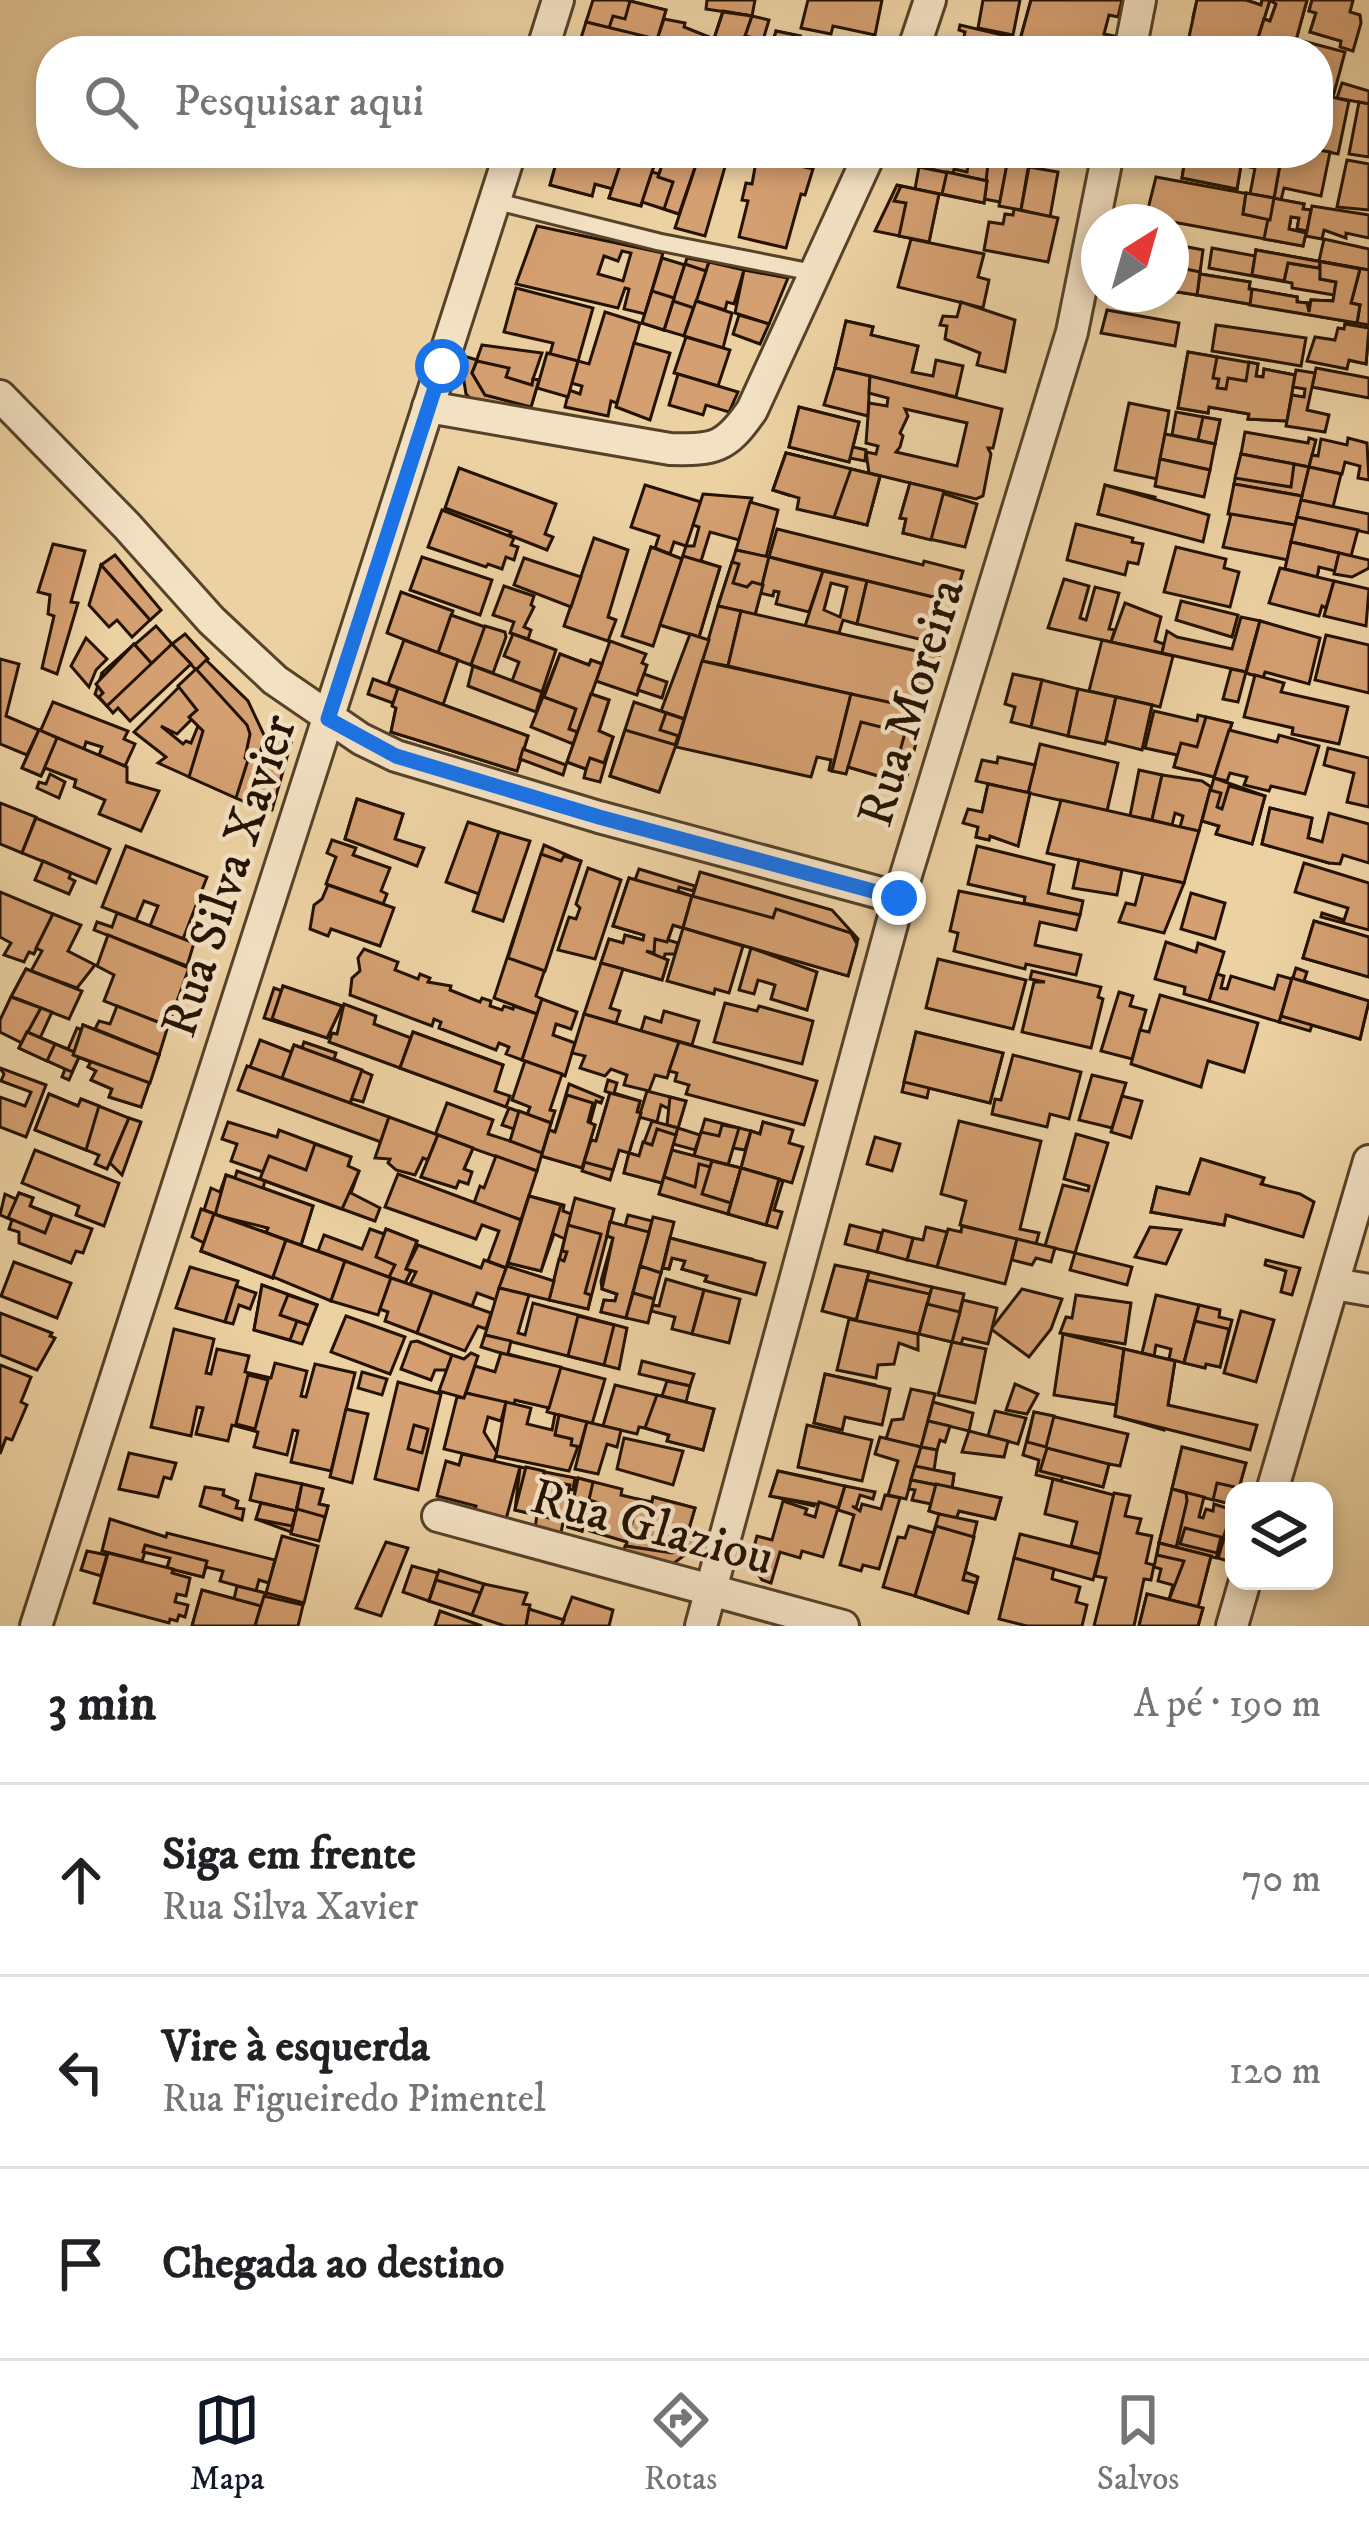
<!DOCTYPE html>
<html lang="pt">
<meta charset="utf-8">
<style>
:root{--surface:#fff;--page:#f2f2f2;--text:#202124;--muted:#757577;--line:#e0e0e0;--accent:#111827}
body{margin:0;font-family:"IM FELL DW Pica",serif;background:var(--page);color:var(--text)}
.controls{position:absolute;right:36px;bottom:36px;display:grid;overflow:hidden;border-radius:24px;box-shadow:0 6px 18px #0003}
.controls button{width:108px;height:108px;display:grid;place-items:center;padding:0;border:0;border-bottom:3px solid var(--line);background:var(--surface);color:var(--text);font:60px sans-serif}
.compass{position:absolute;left:1081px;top:204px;width:108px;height:108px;border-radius:50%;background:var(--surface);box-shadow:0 6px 18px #0003;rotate:37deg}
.stop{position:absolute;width:36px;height:36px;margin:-27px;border:9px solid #1a73e8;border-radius:50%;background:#fff}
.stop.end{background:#1a73e8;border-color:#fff;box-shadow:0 3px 12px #0008}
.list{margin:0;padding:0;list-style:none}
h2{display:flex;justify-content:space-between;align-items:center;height:156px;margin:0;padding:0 48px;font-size:51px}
h2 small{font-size:39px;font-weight:400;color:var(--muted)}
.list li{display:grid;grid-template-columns:78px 1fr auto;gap:36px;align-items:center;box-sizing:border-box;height:192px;padding:0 48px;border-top:3px solid var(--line)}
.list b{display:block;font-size:45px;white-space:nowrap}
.list p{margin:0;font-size:39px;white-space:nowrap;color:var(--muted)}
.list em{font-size:39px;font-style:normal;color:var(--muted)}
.icon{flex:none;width:66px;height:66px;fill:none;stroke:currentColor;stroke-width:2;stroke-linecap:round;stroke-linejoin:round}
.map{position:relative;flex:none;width:1369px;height:1626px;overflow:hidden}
.search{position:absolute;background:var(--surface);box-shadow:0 6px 18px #0003;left:36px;right:36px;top:36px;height:132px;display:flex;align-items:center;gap:30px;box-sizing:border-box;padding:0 42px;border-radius:48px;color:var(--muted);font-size:45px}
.sheet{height:732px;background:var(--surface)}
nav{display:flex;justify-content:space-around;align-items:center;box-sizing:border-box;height:168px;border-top:3px solid var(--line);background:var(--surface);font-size:33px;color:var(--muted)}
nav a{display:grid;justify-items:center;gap:6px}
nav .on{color:var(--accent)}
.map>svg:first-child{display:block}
.building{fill:#d49f71;stroke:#241200;stroke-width:3;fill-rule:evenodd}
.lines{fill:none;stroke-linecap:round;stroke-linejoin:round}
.service-casing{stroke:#564228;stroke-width:21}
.minor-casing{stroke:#564228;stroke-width:36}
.service{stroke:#f3e1c3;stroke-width:15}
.minor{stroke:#f3e1c3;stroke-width:30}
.route{stroke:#1a73e8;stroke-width:15}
.labels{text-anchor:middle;stroke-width:9;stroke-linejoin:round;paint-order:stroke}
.street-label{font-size:51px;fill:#241200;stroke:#f3e1c3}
</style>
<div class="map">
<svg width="1369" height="1626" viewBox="0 0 1369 1626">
<rect width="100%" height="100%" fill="#ecd1a2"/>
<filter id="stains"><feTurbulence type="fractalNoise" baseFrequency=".00167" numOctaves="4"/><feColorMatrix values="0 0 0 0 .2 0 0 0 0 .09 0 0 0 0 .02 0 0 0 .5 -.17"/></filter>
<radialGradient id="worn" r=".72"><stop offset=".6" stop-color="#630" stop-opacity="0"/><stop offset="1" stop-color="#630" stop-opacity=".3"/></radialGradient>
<g class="building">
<path d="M593,0H626L666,10L657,40L586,22Z"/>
<path d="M707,0H755L752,16L706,9Z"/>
<path d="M808,0H882L875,35L833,26L831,34L801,28Z"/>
<path d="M983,0H1020L1013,35L978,28Z"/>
<path d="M1031,0H1096L1087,36L1095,38L1092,51H1067L1020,40Z"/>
<path d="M1031,0H1122L1118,17L1109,15L1104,34L1114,36L1111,51H1067L1020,40Z"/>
<path d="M1197,0H1246L1261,5L1262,0H1270L1258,38L1234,34L1235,26L1193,17Z"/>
<path d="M1197,0H1246L1261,5L1262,0H1270L1254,51H1186Z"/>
<path d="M1270,0H1307L1293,51L1257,42L1264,19L1270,21L1276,4Z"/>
<path d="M1270,0H1307L1293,51L1266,45L1264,51H1254L1264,19L1270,21L1276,4Z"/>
<path d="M1312,0H1353L1341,41L1310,32L1316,13L1309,11Z"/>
<path d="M1312,0H1353L1350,12L1360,15L1361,23L1353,51L1340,47L1341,41L1310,32L1316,13L1309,11Z"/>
<path d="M630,1L666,10L657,40L609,28L613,16L625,19Z"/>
<path d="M723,11L752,16L740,51L698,49L702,35L714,39Z"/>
<path d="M723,12L752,16L740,51L698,49L702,35L714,39Z"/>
<path d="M723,12L752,16L740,51H705L657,40L664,19L685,23L684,27L714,39Z"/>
<path d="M752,16L769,20L763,40L773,42L776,31L800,36L796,51H740Z"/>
<path d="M586,22L673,43L671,51H577Z"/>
<path d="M960,25L1015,38L1012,51H944L947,44L961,49L965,32L959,30Z"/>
<path d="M776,31L800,36L796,51H740L745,36L773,42Z"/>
<path d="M1299,40L1345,52L1333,97L1318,94V51H1296Z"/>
<path d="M1342,83L1369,91V104L1337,98Z"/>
<path d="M1318,94L1349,101L1338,154L1318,150Z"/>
<path d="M1359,102L1369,104V157L1349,154Z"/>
<path d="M1318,150L1330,152L1321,196L1284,188L1281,200L1274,198L1282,153H1318Z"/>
<path d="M559,153H602L599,164L619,168L613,189L595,184L592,196L550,185Z"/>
<path d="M559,153H608L623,157L613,189L595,184L592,196L550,185Z"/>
<path d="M624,153H658L641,206L609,198Z"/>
<path d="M624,153H638L636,159L644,161L647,153H658L641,206L609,198Z"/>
<path d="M666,153H700L679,214L642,202L652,172L659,174Z"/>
<path d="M666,153H700L679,214L664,209L673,182L658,177Z"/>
<path d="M700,153H729L705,236L675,228Z"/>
<path d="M919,153L989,155L987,181L916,166Z"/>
<path d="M970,153L989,155L987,181L953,174L954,169L967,172Z"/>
<path d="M1000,153H1063L1060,166Z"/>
<path d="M1186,153H1264L1261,169L1241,165L1237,189L1182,178Z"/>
<path d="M1186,153H1282L1274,198L1250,194L1255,168L1241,165L1237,189L1182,178Z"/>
<path d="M989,155L1008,159L1000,202L984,199Z"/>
<path d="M757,156L813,169L805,195L801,194L786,248L739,237L748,201L742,200L746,183L752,184Z"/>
<path d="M1008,159L1029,163L1021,210L999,206Z"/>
<path d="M1347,160L1369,164V210L1337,207Z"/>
<path d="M919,167L987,181L984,203L915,189Z"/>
<path d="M1029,167L1058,172L1050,217L1021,210Z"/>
<path d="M947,172L987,181L984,203L942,194Z"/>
<path d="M1156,177L1304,204L1303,209L1311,210L1307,231L1297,229L1299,218L1291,217L1289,229L1306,233L1303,246L1146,217Z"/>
<path d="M897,185L939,194L929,242L875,231Z"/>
<path d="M901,186L939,194L929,242L899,236L906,203L894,201Z"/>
<path d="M1246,193L1304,204L1303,209L1311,210L1307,231L1297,229L1299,218L1291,217L1289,229L1306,233L1303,246L1264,239L1268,219L1243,214Z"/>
<path d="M1246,193L1274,198L1270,220L1243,214Z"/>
<path d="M1312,206L1369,215V238L1346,233V238L1324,230L1322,239L1306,236Z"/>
<path d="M1014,209L1058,218L1048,262L984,250L989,222L1003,224L1005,214L1013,215Z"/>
<path d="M537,226L663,253L645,314L624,309L629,289L625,288L618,308L516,284ZM622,251L631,253L623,281L598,274L604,256L618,261Z"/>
<path d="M911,239L984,254L978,277L989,280L983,308L898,287Z"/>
<path d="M1324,239L1369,249V270L1319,261Z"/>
<path d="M1178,245L1203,250L1197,295L1171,291V266L1175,267Z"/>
<path d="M1212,248L1255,256L1256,250L1369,270V325L1197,295L1200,274L1250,282L1249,289L1297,297V302L1307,303L1306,312L1311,300L1333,301L1334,295L1292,288V283L1209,268Z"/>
<path d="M1256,250L1360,269L1351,303L1360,305L1357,323L1197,295L1200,274L1250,282L1249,289L1297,297V302L1307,303L1306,312L1311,300L1333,301L1336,282L1320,279L1322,263L1319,268L1288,263L1284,281L1252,275Z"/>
<path d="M1256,250L1360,269L1351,303L1360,305L1357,323L1250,305L1252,289L1297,297V302L1307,303L1309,312L1311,300L1333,301L1336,282L1320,279V262L1319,268L1288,263L1284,281L1252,275Z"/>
<path d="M662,258L685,265L664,330L642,323Z"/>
<path d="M687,258L709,262L684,336L664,330Z"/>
<path d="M709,262L744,270L734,304L727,302L725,310L696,301Z"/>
<path d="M685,264L706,271L694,308L673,301Z"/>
<path d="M1171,266L1200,272L1197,295L1171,291Z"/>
<path d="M744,270L788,278L769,324L735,313Z"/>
<path d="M516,288L593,308L578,361L550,354L553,343L504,332Z"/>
<path d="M652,291L674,298L664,330L642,323Z"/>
<path d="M696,301L732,313L723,348L684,336Z"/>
<path d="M961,302L1015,320L1005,372L977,365L980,353L945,339L947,326L940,325L943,316L957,317Z"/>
<path d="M1107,310L1179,323L1175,346L1101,333Z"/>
<path d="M605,312L640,323L617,403L611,401L608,416L565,407L569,390L580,394L582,386L571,383L578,361L589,364Z"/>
<path d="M739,315L769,324L760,344L733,334Z"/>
<path d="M846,321L873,327L871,335L918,346L909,386L835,368Z"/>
<path d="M846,321L873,327L871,335L918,346L912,372L933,376L936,360L963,366L956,397L835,368Z"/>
<path d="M1345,324L1369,328L1366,364L1338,358Z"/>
<path d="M1345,324L1369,328L1366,364L1349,360L1347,369L1307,361L1315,337L1335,340L1338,328L1344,329Z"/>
<path d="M1216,325L1306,338L1301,366L1212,351Z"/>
<path d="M686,337L730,350L718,386L674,373Z"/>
<path d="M634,343L670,353L650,420L616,407Z"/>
<path d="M482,345L542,353L533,379L539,380L531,407L485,395L477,386L472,373Z"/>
<path d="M1188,352L1258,364L1256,376L1263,377L1264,369L1295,375L1287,421L1248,419L1249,414L1209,407L1208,413L1178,408Z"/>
<path d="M1188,352L1217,357L1213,378L1219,379L1217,388L1226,389L1228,378L1246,381L1249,362L1258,364L1256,376L1263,377L1264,369L1295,375L1287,421L1248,419L1249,414L1209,407L1208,413L1178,408Z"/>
<path d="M547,353L578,361L568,397L537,388Z"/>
<path d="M467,357L477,360L472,373L485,395L530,406L526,423L479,407L466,394L463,375Z"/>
<path d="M477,361L509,368L506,377L532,385L533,379L539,380L531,407L485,395L472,373Z"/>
<path d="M835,368L870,376L868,416L824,405Z"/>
<path d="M1316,368L1369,378V398L1312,387Z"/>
<path d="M1296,370L1315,373L1307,410L1329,415L1325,432L1286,426L1292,395L1304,397L1305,389L1293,387Z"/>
<path d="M678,374L738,392L729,412L706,405L703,415L669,405Z"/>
<path d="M870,376L1002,409L993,448H988L991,454L983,496L976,499L869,473L866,452L876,454L878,446L866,443L869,403L887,406L888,398L869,393ZM905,409L967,423L957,466L896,452L900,447L903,436L900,433L908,416Z"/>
<path d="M1129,403L1169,411L1157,479L1115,470Z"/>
<path d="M799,407L859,422L853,447L866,450L865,461L850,458L849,462L789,447Z"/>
<path d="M799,407L859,422L849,462L789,447Z"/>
<path d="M1176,412L1220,420L1215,444L1172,435Z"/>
<path d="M1203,417L1220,420L1215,444L1198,440Z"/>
<path d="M1245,432L1308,443L1309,438L1316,440L1309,467L1241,454Z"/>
<path d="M1165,434L1215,444L1210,470L1160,459Z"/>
<path d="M1348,438L1367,443L1369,480L1358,478L1360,466L1345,462L1342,474L1309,467L1312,455L1318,456L1321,439L1347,445Z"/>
<path d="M786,453L835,465L830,478L797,468L789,495L773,490Z"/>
<path d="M786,453L880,476L867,525L821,514L825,499L841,502L844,493L827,487L830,478L797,468L789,495L773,490Z"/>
<path d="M786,453L880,476L867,525L797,509L799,498L773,490Z"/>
<path d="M1241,454L1309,467L1302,496L1234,484Z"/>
<path d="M1241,454L1294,464L1291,487L1235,478Z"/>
<path d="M1160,459L1210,470L1204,497L1155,486Z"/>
<path d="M1309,467L1341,474L1333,507L1301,500Z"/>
<path d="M459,468L556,504L545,534L553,537L547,550L509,535L511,532L445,508Z"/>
<path d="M851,469L880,476L867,525L834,517Z"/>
<path d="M910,483L977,504L965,547L903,533L906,519L900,518Z"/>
<path d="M910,483L944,491L931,540L903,533L906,519L900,518Z"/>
<path d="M1234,484L1302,496L1295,525L1228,514Z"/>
<path d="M645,485L701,502L686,546L674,542L670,554L655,548L659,536L631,527Z"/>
<path d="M1105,485L1155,497L1150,517L1155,518L1153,526L1098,514Z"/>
<path d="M1105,485L1209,515L1203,542L1098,514Z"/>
<path d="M703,494L752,498L739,540L710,532L701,561L720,567L699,637L660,625L686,546H694L699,527L693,525Z"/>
<path d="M1301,500L1369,514V533L1297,517Z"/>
<path d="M750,502L778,510L766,557L736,550Z"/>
<path d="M442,510L514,538L511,545L518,547L514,560L506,557L502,569L488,564L486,567L428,547Z"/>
<path d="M1231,514L1295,525L1288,560L1223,547Z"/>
<path d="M1297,517L1358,530L1351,556L1291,542Z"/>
<path d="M1076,524L1133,538L1132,542L1143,544L1138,564L1128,562L1125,575L1067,560Z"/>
<path d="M777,529L923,565L924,561L963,571L954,602L769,557Z"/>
<path d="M594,538L628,550L608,617L616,620L608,641L564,626Z"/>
<path d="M1291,542L1323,549L1317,577L1285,569Z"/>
<path d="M1291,542L1339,553L1335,571L1319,567L1317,577L1285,569Z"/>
<path d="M53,544L85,551L71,602L78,603L57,674L42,668L54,616L48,614L50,595L38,592Z"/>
<path d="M651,547L682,559L673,584L642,575Z"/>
<path d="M651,547L682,559L653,646L622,636Z"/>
<path d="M1176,547L1226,559L1224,568L1239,572L1230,607L1164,592Z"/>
<path d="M736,550L769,557L755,615L718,606Z"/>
<path d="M1339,553L1369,560V568L1352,577L1334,574Z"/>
<path d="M115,555L161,610L150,620L101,565Z"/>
<path d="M683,556L720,567L699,637L660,625Z"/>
<path d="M422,557L492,580L480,615L410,590Z"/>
<path d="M769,557L823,571L809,612L776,604L779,592L774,591L773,596L760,593Z"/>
<path d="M524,558L581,577L571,607L514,585Z"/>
<path d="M732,562L739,564L733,583L747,587L752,582L763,585L755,615L718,606Z"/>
<path d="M101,565L150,620L132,637L117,620L109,627L89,605Z"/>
<path d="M1280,568L1334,581L1326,608L1322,606L1319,616L1269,603Z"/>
<path d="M823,571L867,581L857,624L843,620L839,633L805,626ZM831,583L847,587L840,617L824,610Z"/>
<path d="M1064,579L1089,586L1080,618L1086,620L1095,587L1119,593L1109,629L1115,630L1111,642L1048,628Z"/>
<path d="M867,581L941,599L931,642L857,624Z"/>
<path d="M1334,581L1369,589L1366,626L1324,616Z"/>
<path d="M504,586L534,596L531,605L534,607L524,627L531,630L528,639L510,633L514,622L493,615Z"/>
<path d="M401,592L453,611L438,653L387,633Z"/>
<path d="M1181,601L1238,615L1232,637L1176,620Z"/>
<path d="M1125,603L1161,617L1155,641L1164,644L1162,653L1111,642Z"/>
<path d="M718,606L741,611L728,666L702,661Z"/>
<path d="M741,611L925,653L912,708L728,666Z"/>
<path d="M451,615L485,627L471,665L438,653Z"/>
<path d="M1241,617L1260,621L1246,672L1162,653L1167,631L1177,637L1232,649Z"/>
<path d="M1260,621L1283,628L1272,667L1266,666L1263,678L1246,673Z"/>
<path d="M1260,621L1320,638L1309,684L1265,672L1263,678L1246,673Z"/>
<path d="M156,626L172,644L107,706L95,694L102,673Z"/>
<path d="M485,626L505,632L506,637L493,673L471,665Z"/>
<path d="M185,634L208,659L196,670L172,644Z"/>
<path d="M513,634L556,650L542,692L512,681L519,662L504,656Z"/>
<path d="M690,634L709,640L684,719L661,711Z"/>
<path d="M1326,635L1369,645V693L1315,680Z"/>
<path d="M86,638L107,659L96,670L89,687L71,666Z"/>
<path d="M404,640L458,660L443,705L388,684Z"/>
<path d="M1102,640L1173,656L1160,707L1089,691Z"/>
<path d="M610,641L646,654L642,663L647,665L637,695L596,681Z"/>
<path d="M134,644L152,664L121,693L102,673Z"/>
<path d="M134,644L152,664L107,706L99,697L103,693L96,684Z"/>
<path d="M172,644L191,664L130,721L118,708L113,713L107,706Z"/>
<path d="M925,653L939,656L925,710L912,708Z"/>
<path d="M560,654L589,665L591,660L602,664L573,744L531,727Z"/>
<path d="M560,654L589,665L591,660L602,664L578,732L569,729L576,709L544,697Z"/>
<path d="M0,659L19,664L6,716L39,730L27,755L0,744Z"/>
<path d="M206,660L248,701L265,737L245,802L158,763L166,757L134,732ZM192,719L198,726L191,743L186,741L183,744L161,726L177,734Z"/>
<path d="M702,661L851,694L832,771L829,770L831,760L817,757L811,777L676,747Z"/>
<path d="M473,666L542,692L536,712L468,686Z"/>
<path d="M196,669L247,725L250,734L245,758L248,760L236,798L189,777L203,731L189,717L197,710L178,686Z"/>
<path d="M1231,669L1246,672L1238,702L1223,699Z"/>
<path d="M644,674L667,682L662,698L638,690Z"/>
<path d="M1013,674L1042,680L1031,727L1011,722L1015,707L1005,704Z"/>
<path d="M1255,675L1284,683L1281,692L1348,707L1339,744L1292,734L1293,728L1244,717Z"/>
<path d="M373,679L528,736L517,771L391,732L396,708L393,703L368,694Z"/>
<path d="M1042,680L1078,689L1068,736L1031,727Z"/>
<path d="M398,688L528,736L517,771L391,732L396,708L392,706Z"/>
<path d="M1078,689L1116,697L1105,744L1068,736Z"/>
<path d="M591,694L609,700L599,731L613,737L600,782L584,778L586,769L567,762Z"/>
<path d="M591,694L609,700L599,731L613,737L604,763L590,758L586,769L567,762Z"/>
<path d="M851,694L925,710L905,784L848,767L846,774L832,771Z"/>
<path d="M1116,697L1152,705L1148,724L1112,716Z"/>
<path d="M1116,697L1152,705L1142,750L1106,741Z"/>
<path d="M53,702L128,731L124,739L135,744L125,766L99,755L102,747L86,742L84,749L40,732Z"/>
<path d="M634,702L684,719L659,792L610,776Z"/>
<path d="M1154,711L1197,721L1198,715L1232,723L1214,777L1174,767L1177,755L1145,748Z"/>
<path d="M666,713L684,719L679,736L660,730Z"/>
<path d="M1206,717L1232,723L1214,777L1174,767L1181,743L1197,747Z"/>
<path d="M861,722L905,733L892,780L848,767Z"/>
<path d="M39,730L127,767V782L159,791L141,831L99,814L105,800L74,787L76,780L45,768L41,776L22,768Z"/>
<path d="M39,730L57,738L41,776L22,768Z"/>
<path d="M625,730L676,745L659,792L610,776Z"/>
<path d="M1229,730L1277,742L1279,735L1319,746L1305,794L1271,786L1269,791L1244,785L1247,777L1230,773L1227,781L1214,778Z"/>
<path d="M265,737L291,743L272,810L245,802Z"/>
<path d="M1040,744L1118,763L1107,811L1028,793Z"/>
<path d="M1328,748L1369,758V807L1347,802L1354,773L1324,765Z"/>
<path d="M523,749L566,765L563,775L520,759Z"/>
<path d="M998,757L1035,765L1028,793L976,781L982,760L997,763Z"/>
<path d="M1139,770L1162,775L1152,820L1130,816Z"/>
<path d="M50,774L65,782L59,798L37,788L39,782L46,784Z"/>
<path d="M1162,775L1202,781L1211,787L1199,831L1180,827L1183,816L1175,813L1172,825L1152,820Z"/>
<path d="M1214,778L1265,796L1252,844L1216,834L1219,826L1202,821Z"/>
<path d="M988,784L1030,793L1018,846L990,836L989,840L976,837Z"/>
<path d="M988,784L1030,793L1018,846L990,836L989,840L976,837L978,827L963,823L968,809L982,812Z"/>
<path d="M1229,786L1265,796L1252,844L1216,834L1219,826L1202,821L1210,790L1221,793L1217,807L1222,809Z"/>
<path d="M357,799L403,814L395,839L376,833L371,847L345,839Z"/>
<path d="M357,799L403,814L395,839L424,848L417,866L345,839Z"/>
<path d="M1061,800L1199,831L1184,883L1047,853Z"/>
<path d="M0,803L36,817L22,853L0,844Z"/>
<path d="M1270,808L1312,818L1308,838L1334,845L1329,863L1262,844Z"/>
<path d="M1270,808L1312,818L1308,838L1322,842L1329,813L1369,824V863L1343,855L1340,864L1329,863L1262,844Z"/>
<path d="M36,818L110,849L96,883L22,853Z"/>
<path d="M468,822L499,832L479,894L446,882Z"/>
<path d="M499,832L530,841L503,921L473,911Z"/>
<path d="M332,840L356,848L353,855L390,868L381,891L387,894L383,904L326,884L336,857L327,853Z"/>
<path d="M544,845L581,861L536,996L542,999L537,1014L494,998Z"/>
<path d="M126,846L207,877L183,939L150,926L158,906L144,901L136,920L102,907Z"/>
<path d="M977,846L1054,865L1048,893L1083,901L1080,915L1024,903L1025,897L968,884Z"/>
<path d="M541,854L561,861L564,856L581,861L545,971L508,958Z"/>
<path d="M1079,860L1122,870L1117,895L1073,888Z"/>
<path d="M43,861L71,873L69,878L75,881L69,894L35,880Z"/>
<path d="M1304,863L1369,883V930L1321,917L1322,913L1344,920L1348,908L1295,892Z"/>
<path d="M588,868L621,880L595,959L558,950L569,917L576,919L580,908L576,904Z"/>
<path d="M639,869L695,886L693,891L679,887L678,891L692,896L683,928L673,925L668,940L678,943L675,954H665L664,959L668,960L662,980L601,963L609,939L623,943L625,935L643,940L644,935L613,926L629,878L635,880Z"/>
<path d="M700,872L832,910L858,939L848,976L683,928Z"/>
<path d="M1143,874L1184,883L1164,933L1119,922L1126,903L1135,905Z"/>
<path d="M629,878L692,896L683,928L673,925L667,942L655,939L654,953L646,951L668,960L662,980L601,963L609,939L623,943L625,935L643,940L644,935L613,926Z"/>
<path d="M328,885L394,908L380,946L331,929L328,936L310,929L314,905L322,899Z"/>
<path d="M959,891L1080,915L1076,930L1040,922L1035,945L1081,955L1076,975L1026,964L1025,969L954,951L958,933L950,931Z"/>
<path d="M0,892L53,914L34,954L29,952L24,962L4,955L11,943L0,937Z"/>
<path d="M1191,893L1225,903L1215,939L1181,929Z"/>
<path d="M692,896L773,918L776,909L851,933L857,944L848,976L683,928Z"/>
<path d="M117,913L194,943L187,966L94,930L97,922L112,927Z"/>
<path d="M53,914L81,925L68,951L95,965L77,988L31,971L42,951L36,948Z"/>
<path d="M1314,921L1369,937V977L1303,958Z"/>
<path d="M1314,921L1369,937V977L1303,958Z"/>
<path d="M683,928L743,946L729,993L715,989L714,994L667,981Z"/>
<path d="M108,935L189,968L168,1026L104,1001L114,975L97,966Z"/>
<path d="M1166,942L1196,952L1198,943L1224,952L1209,1001L1184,994L1185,987L1155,979Z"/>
<path d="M751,948L817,972L807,1010L771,999L775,985L758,980L754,994L739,990Z"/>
<path d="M364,949L398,962L395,970L418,979L420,974L430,978L428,982L451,986L450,990L480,1002L482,998L491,1001L490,1006L502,1010L504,1006L513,1009L514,1006L537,1014L522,1060L506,1054L509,1047L499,1043L496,1050L439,1028L441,1022L434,1019L432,1026L350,995L352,978L360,971L358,958Z"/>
<path d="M938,959L1026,980L1013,1029L926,1008Z"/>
<path d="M601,963L623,969L610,1008L620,1011L616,1023L584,1014Z"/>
<path d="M1296,968L1307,972L1304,981L1369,1001L1360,1039L1312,1025L1310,1031L1279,1022Z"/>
<path d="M26,969L54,980L41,1008L11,997Z"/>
<path d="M26,969L82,991L69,1019L11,997Z"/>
<path d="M1032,971L1101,987L1098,997L1103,999L1091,1048L1022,1032L1034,982H1045L1030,979Z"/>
<path d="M1217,974L1224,976L1221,988L1227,989L1231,976L1274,989L1278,975L1292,979L1279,1022L1209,1001Z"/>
<path d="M1292,978L1369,1001L1360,1039L1281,1016Z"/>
<path d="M283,986L342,1006L327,1038L264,1018L274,988L282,991Z"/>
<path d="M283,986L342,1006L327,1038L272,1019Z"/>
<path d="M1119,992L1133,996L1130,1006L1146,1010L1132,1059L1101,1051Z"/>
<path d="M1160,995L1258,1023L1244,1072L1208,1061L1201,1087L1131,1064L1140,1030L1149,1032Z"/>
<path d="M11,997L18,999L41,1008L29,1019L6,1008Z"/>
<path d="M11,997L41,1008L22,1043L0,1032V1020Z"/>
<path d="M542,999L577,1012L571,1029L556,1024L553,1035L575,1043L565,1076L522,1060Z"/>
<path d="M725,1003L757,1011L759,1006L813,1021L802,1064L714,1042Z"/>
<path d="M344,1004L376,1016L374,1024L411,1038L400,1068L329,1042L332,1033L337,1034Z"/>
<path d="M117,1006L168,1026L159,1055L95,1029L99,1021L110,1024Z"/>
<path d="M41,1008L52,1012L40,1038L55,1044L68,1049L77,1028L82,1030L83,1025L159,1055L141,1107L109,1097L112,1089L91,1080L96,1071L88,1067L91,1062L79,1057L69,1080L62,1077L65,1069L19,1048Z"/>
<path d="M664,1011L699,1021L692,1045L641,1031L645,1017L661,1022Z"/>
<path d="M584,1014L679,1042L667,1078L655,1075L649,1091L624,1085L627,1075L611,1069L605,1076L580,1068L585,1056L572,1053Z"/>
<path d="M83,1025L159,1055L141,1107L109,1097L112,1089L91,1080L96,1071L88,1067L91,1062L79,1057L72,1072L19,1048L27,1032L74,1052Z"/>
<path d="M83,1025L159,1055L150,1083L73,1055Z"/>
<path d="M27,1032L55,1044L47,1061L19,1048Z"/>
<path d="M413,1032L503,1065L491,1101L400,1068Z"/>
<path d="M413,1032L503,1065L495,1091L510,1096L506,1107L400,1068Z"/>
<path d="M916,1032L1003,1053L990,1103L929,1088L927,1098L902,1092Z"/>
<path d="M916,1032L1003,1053L990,1103L904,1082Z"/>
<path d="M260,1040L291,1052L294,1045L302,1048L304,1042L336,1053L334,1059L372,1075L363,1102L352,1099L350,1103L250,1067Z"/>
<path d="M679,1042L817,1081L804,1125L686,1094L689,1085L675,1081L677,1073L669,1071Z"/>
<path d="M294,1045L362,1070L350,1103L282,1078Z"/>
<path d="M1013,1055L1081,1072L1069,1119L1050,1114L1047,1127L992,1114L995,1099L1001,1100Z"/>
<path d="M525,1061L562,1074L550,1110L555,1111L551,1123L527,1115L530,1107L512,1100Z"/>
<path d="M247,1066L389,1117L381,1142L238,1090Z"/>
<path d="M0,1068L46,1085L26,1137L0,1127V1097L25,1106L31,1092L1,1081L4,1074Z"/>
<path d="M1092,1075L1126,1083L1112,1128L1079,1120Z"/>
<path d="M608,1080L617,1083L614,1093L640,1101L637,1112L641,1113L629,1153L619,1150L610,1180L582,1171L591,1140L596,1141L610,1093L605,1091Z"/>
<path d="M569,1084L603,1098L601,1103L596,1101L590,1123L595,1125L582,1168L541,1156L549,1130L555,1132Z"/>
<path d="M647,1091L686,1101L678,1128L667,1125L671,1110L661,1105L657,1122L639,1117Z"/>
<path d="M610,1093L640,1101L637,1112L641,1113L629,1153L619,1150L613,1170L584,1162L591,1140L596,1141Z"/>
<path d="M49,1094L78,1106L81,1099L129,1118L107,1169L95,1164L99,1155L35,1130Z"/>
<path d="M49,1094L78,1106L81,1099L99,1106L86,1150L35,1130Z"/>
<path d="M567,1095L593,1103L588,1122L595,1125L582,1168L541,1156L549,1130L555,1132Z"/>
<path d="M1122,1096L1142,1101L1131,1138L1111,1132Z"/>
<path d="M670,1097L686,1101L678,1128L667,1125Z"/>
<path d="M447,1103L493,1120L488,1134L510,1141L514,1129L502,1125L509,1108L551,1123L537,1171L435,1135Z"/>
<path d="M519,1111L551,1123L542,1153L510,1141Z"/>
<path d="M389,1117L438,1135L428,1160L423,1158L415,1175L396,1170L388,1163L390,1159L375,1158Z"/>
<path d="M129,1118L141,1122L122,1175L110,1163Z"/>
<path d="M705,1119L751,1131L745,1150L733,1148L728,1165L694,1156Z"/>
<path d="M652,1121L678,1128L662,1183L624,1173L629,1153L639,1156Z"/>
<path d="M959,1121L1041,1141L1020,1229L1039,1233L1036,1244L960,1225L966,1201L941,1194Z"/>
<path d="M228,1122L277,1137L279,1130L351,1157L348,1166L359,1171L351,1193L380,1208L375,1221L265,1181L260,1179L263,1172L231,1161L237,1144L222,1139Z"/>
<path d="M763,1122L789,1129L778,1179L741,1168L751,1131L760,1134Z"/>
<path d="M763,1122L793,1130L789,1143L803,1147L792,1183L741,1168L751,1131L760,1134Z"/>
<path d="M722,1125L739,1128L728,1165L694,1156L701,1132L719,1136Z"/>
<path d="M678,1128L700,1135L695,1150L673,1144Z"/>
<path d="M657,1129L676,1135L662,1183L624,1173L629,1153L639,1156L643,1142L652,1145Z"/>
<path d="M1076,1134L1108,1143L1075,1253L1045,1246L1063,1185L1088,1191L1089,1186L1064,1179Z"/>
<path d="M438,1135L473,1148L456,1188L421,1177Z"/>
<path d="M438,1135L473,1148L464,1169L472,1172L468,1184L459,1181L456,1188L421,1177Z"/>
<path d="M875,1137L900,1144L892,1171L867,1164Z"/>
<path d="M315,1144L351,1157L348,1166L359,1171L342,1209L260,1179L269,1156L306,1170Z"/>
<path d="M35,1150L119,1183L104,1226L76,1215L79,1206L22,1183Z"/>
<path d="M672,1150L741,1168L728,1214L659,1194Z"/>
<path d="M496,1156L537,1171L521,1220L474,1203L480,1186L484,1188Z"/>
<path d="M1201,1159L1264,1178L1249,1222L1226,1215L1224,1225L1151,1212L1157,1187L1189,1194Z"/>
<path d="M1201,1159L1264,1178L1261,1184L1300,1194L1314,1202L1303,1237L1226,1215L1224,1225L1151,1212L1157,1187L1189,1194Z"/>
<path d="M712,1161L741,1168L728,1214L659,1194L664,1177L695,1187L699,1164L710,1167Z"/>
<path d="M712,1161L741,1168L731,1203L702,1194Z"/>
<path d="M741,1168L783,1181L774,1210L782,1212L777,1228L728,1214Z"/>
<path d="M741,1168L779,1179L766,1225L739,1217L742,1206L731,1203Z"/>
<path d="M741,1168L779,1179L766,1225L728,1214Z"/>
<path d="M237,1171L265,1181L263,1188L313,1206L301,1245L266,1233L268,1228L248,1221L246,1225L204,1210L211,1188L220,1192L226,1175L235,1178Z"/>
<path d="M398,1174L521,1220L506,1268L488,1261L499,1231L482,1225L476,1239L385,1207Z"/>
<path d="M226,1175L313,1206L301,1245L266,1233L268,1228L215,1215Z"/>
<path d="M19,1193L33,1198L30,1206L92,1229L83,1253L76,1251L71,1263L19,1243V1232L9,1229L12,1220L0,1215L5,1194L16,1199Z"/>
<path d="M19,1193L33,1198L30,1206L52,1215L45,1233L8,1218Z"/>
<path d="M529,1196L564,1205L563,1211L571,1214L565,1239L554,1234L541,1271L508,1263Z"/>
<path d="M529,1196L561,1205L541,1271L508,1263Z"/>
<path d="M575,1198L614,1209L588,1309L549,1300Z"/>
<path d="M201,1209L286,1240L273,1278L201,1251L204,1243L192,1237Z"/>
<path d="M214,1214L252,1228L247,1242L258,1245L262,1231L286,1240L273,1278L201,1251Z"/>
<path d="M214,1214L286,1240L273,1278L201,1251Z"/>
<path d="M628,1215L652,1221L626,1318L601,1312L604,1300L615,1301L617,1294L602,1289L601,1281L613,1238L607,1236L610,1222L625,1226Z"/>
<path d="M653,1217L674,1222L661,1273L640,1266Z"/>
<path d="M610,1222L649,1232L626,1318L601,1312L604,1300L615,1301L617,1294L602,1289L613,1238L607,1236Z"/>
<path d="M568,1225L601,1234L585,1293L591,1295L588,1309L549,1300L559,1259L564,1261L567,1252L562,1251Z"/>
<path d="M850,1225L882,1233L877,1252L845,1244Z"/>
<path d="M962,1226L1017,1239L1005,1284L937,1267L948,1229L961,1232Z"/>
<path d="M926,1227L947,1232L937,1267L907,1260L913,1238L923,1240Z"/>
<path d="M1150,1227L1181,1230L1166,1264L1135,1257Z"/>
<path d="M370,1229L384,1234L386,1229L417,1241L406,1269L411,1271L405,1283L318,1251L324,1235L362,1249Z"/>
<path d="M386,1229L417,1241L406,1269L411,1271L405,1283L389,1277L395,1265L376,1257Z"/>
<path d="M883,1230L913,1238L907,1260L877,1252Z"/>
<path d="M670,1238L752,1259L744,1292L705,1281L707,1276L682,1269L685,1261L672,1258L669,1269L663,1268Z"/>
<path d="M670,1238L765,1263L756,1295L705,1281L707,1276L682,1269L685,1261L672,1258L669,1269L663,1268Z"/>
<path d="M1017,1239L1055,1248L1051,1262L1036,1258L1032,1265L1012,1260Z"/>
<path d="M286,1240L345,1261L331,1301L273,1277Z"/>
<path d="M418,1245L481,1268L484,1260L506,1268L496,1300L477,1293L472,1306L410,1284L416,1272L406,1269Z"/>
<path d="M1075,1253L1132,1267L1127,1285L1070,1270Z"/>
<path d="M1266,1260L1300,1268L1292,1295L1281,1292L1286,1271L1265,1265Z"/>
<path d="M345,1261L391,1278L378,1315L331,1301Z"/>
<path d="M14,1262L71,1283L57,1318L1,1296Z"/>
<path d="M835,1265L869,1272L857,1320L822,1311Z"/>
<path d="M507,1266L554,1281L549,1300L499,1288Z"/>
<path d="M640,1266L661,1273L654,1299L633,1293Z"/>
<path d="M190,1267L238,1281L225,1322L176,1308Z"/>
<path d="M869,1272L932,1287L919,1334L856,1321Z"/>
<path d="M391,1278L432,1292L417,1333L385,1321L388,1312L380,1309Z"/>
<path d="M666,1279L704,1290L692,1334L672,1329L675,1317L651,1311L653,1305L659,1306Z"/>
<path d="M867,1280L930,1294L919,1334L856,1321Z"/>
<path d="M262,1285L317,1305L302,1344L254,1330Z"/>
<path d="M262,1285L317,1305L309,1325L297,1321L290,1340L254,1330Z"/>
<path d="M236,1286L256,1293L250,1309L239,1305L233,1324L225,1322Z"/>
<path d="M932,1287L964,1294L952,1342L919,1334Z"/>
<path d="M499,1288L529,1295L518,1333L525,1335L533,1303L627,1328L619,1369L485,1335Z"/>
<path d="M1022,1289L1062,1299L1051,1329L1029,1357L991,1329Z"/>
<path d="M704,1290L740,1299L729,1343L692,1334Z"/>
<path d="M432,1292L491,1313L486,1329L478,1326L465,1351L417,1333Z"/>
<path d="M633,1293L654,1299L648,1323L626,1318Z"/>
<path d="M288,1295L317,1305L309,1325L280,1315Z"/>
<path d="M1076,1295L1131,1303L1125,1344L1060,1333L1066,1317L1072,1318Z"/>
<path d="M1156,1295L1199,1305L1184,1363L1169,1359L1171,1349L1156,1345L1154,1356L1142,1353Z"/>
<path d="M963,1300L997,1308L988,1344L963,1338L961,1344L952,1342Z"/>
<path d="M927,1304L960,1312L952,1342L919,1334Z"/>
<path d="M1199,1305L1220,1310L1219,1317L1232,1320L1220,1367L1206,1364L1205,1368L1184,1363Z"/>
<path d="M1241,1311L1274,1320L1256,1382L1224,1373Z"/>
<path d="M0,1313L52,1333L50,1336L55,1338L37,1370L0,1355Z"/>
<path d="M346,1316L405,1337L390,1374L331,1352Z"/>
<path d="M578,1316L614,1325L604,1365L568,1356Z"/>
<path d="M849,1319L918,1334V1350L899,1343L894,1364L878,1365L876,1378L837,1370Z"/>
<path d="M1195,1321L1229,1329L1220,1367L1206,1364L1205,1368L1184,1363Z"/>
<path d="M174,1329L214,1339L206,1373L211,1374L217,1349L249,1356L245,1372L271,1378L275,1363L307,1371L301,1396L306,1397L315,1364L355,1373L331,1471L291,1462L298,1431L293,1430L287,1455L254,1447L258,1432L232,1425L228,1441L196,1434L203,1408L197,1407L191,1436L151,1427Z"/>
<path d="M1063,1334L1124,1349L1117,1405L1054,1395Z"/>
<path d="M485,1335L511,1341L508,1354L605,1379L592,1424L547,1412L548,1407L515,1400L514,1405L466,1393L475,1366L495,1372L501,1353L481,1347Z"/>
<path d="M417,1341L452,1355L447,1370H435L431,1380L401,1369L411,1342Z"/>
<path d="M952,1342L986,1349L975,1403L938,1395Z"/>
<path d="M1124,1349L1175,1361L1164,1430L1115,1416Z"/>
<path d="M1124,1349L1175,1361L1168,1405L1257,1425L1250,1450L1115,1416Z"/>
<path d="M471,1353L478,1356L464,1398L439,1391L452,1355L464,1359Z"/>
<path d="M501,1353L561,1367L549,1408L515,1400L514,1405L466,1393L475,1366L495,1372Z"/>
<path d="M642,1361L694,1374L690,1386L639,1374Z"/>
<path d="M0,1365L31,1377L21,1402L27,1405L12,1440L6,1438L0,1454Z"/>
<path d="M362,1372L387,1379L382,1395L358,1388Z"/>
<path d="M825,1374L875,1385L867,1422L845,1417L842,1430L814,1423Z"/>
<path d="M825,1374L890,1389L882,1425L845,1417L842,1430L814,1423Z"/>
<path d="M248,1375L268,1380L255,1429L236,1424Z"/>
<path d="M667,1381L690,1386L686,1402L662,1396Z"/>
<path d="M398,1382L441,1394L418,1490L375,1479Z"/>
<path d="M1015,1384L1038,1394L1027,1414L1006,1410Z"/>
<path d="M615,1385L714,1409L703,1450L667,1441L669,1435L645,1428L639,1427L637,1434L603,1426Z"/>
<path d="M911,1389L935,1394L921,1447L886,1439L892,1420L903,1419Z"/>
<path d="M466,1393L506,1402L501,1421L488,1417L484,1432L497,1453L494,1461L444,1449L457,1397L464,1398Z"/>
<path d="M657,1395L714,1409L703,1450L667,1441L669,1435L645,1428Z"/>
<path d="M506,1402L531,1408L527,1424L552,1430L555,1414L587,1422L569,1471L496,1456Z"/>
<path d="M933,1402L973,1413L969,1431L928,1421Z"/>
<path d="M346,1409L368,1414L352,1483L330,1477Z"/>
<path d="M995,1411L1026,1418L1018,1444L988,1436Z"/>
<path d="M1034,1412L1128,1434L1120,1466L1109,1464L1103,1487L1063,1476L1061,1481L1036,1475L1039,1460L1023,1455Z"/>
<path d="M1034,1412L1054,1416L1046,1447L1027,1442Z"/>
<path d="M559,1415L587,1422L580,1447L571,1445L572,1439L555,1435Z"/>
<path d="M928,1421L950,1426L945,1442L940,1440L937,1450L921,1447Z"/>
<path d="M587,1422L621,1430L617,1447L607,1444L598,1474L575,1469Z"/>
<path d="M414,1425L428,1429L422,1453L408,1449Z"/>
<path d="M807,1425L872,1440L862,1481L798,1467Z"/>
<path d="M969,1431L1008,1441L1004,1457L962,1452Z"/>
<path d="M880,1437L921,1447L906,1499L888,1495L898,1461L875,1454Z"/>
<path d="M624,1438L683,1451L673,1485L617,1469Z"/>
<path d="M921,1447L937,1450L934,1470L954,1474L952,1488L911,1480Z"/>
<path d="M1182,1447L1246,1463L1238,1491H1234V1505L1172,1489Z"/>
<path d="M1182,1447L1246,1463L1239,1488L1217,1483L1213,1500L1172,1489Z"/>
<path d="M1047,1448L1109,1464L1103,1487L1040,1471Z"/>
<path d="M129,1453L176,1463L171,1479L164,1477L158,1497L119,1489Z"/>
<path d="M462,1454L520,1467L505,1523L473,1515L476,1506L437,1496L446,1461L459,1465Z"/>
<path d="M915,1466L954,1474L952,1488L911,1480Z"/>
<path d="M520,1467L575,1478L573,1490L569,1489L561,1533L535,1528L537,1515L515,1510Z"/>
<path d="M526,1467L544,1471L543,1480L570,1485L562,1521L515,1510Z"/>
<path d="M778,1471L821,1480L814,1506L770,1496Z"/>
<path d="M778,1471L845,1486L838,1508L770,1496Z"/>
<path d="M256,1474L302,1484L296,1511L250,1500Z"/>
<path d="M578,1478L622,1489L621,1495L638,1499L627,1542L590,1531L599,1503L589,1500L582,1531L568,1527Z"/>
<path d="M578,1478L593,1482L582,1531L568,1527Z"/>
<path d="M1053,1479L1114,1495L1100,1554L1071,1546L1077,1522L1045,1514Z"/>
<path d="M911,1480L1001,1498L995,1519L959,1511L956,1519L929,1511L931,1504L912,1500L915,1490L909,1489Z"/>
<path d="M302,1484L323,1489L319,1504L328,1506L319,1541L291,1534Z"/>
<path d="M302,1484L323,1489L319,1504L328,1506L325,1517L297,1509Z"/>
<path d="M936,1484L1001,1498L995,1519L959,1511L956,1519L929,1511Z"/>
<path d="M845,1486L875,1492L873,1499L860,1495L856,1508L852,1506L860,1511L862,1504L881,1509L885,1495L900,1498L879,1569L863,1565L861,1571L840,1565L854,1515L838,1510Z"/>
<path d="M205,1487L224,1490L223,1495L238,1501L236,1508L244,1509L242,1520L200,1506Z"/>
<path d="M1172,1489L1204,1497L1199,1517L1203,1518L1206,1509L1213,1511L1214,1504L1233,1510L1216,1558L1159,1543Z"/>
<path d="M1172,1489L1186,1493L1187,1501L1176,1548L1159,1543Z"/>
<path d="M1114,1493L1130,1496L1125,1516L1141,1519L1137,1533L1152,1536L1146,1563L1154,1565L1151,1580L1144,1579L1134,1626H1094L1106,1578L1095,1576Z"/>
<path d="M653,1497L695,1508L685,1542L672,1553L626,1546L634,1515L647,1518Z"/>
<path d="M653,1497L695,1508L685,1542L672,1553L626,1546L638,1499L652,1502Z"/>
<path d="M783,1501L807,1509L805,1514L815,1517L819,1502L838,1508L823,1557L802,1551L800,1558L780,1552L771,1583L762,1580L750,1561L757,1536L772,1540Z"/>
<path d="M261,1503L296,1511L291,1532L256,1519Z"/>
<path d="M261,1503L296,1511L292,1526L256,1519Z"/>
<path d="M939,1514L977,1522L965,1572L978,1577L968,1613L915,1596Z"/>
<path d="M110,1519L166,1537L167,1533L275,1560L269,1583L259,1580L256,1591L220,1581L223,1571L206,1567L203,1577L167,1568L170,1558L145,1552L142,1561L102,1551Z"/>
<path d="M1230,1519L1234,1520L1231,1562L1218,1558Z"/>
<path d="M909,1526L934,1533L915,1596L883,1587L898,1537L905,1538Z"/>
<path d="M936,1526L974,1537L963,1580L976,1583L968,1613L915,1596Z"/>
<path d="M1185,1528L1221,1537L1217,1553L1180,1544Z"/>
<path d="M688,1533L697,1537L691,1550L673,1564L622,1559L625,1546L672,1553L681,1547Z"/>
<path d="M1020,1534L1100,1554L1093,1580L1014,1558Z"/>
<path d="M282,1536L318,1546L304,1603L266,1593Z"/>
<path d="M386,1542L408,1548L381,1616L356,1608Z"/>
<path d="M1159,1543L1211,1556L1198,1607L1169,1600L1173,1585L1158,1581L1161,1569L1154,1567Z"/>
<path d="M1159,1543L1211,1556L1198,1607L1169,1600L1184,1561L1157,1555Z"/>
<path d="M145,1545L207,1561L203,1577L167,1568L170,1558L143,1552Z"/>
<path d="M87,1551L107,1555L101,1576L81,1570Z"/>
<path d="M108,1553L173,1569L172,1573L190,1578L186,1596L177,1594L175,1602L188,1605L185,1617L179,1615L177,1621L170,1619L169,1623L94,1603Z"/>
<path d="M1014,1558L1054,1569L1052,1579L1080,1587L1076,1602L1087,1605L1082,1626H1027L999,1619Z"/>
<path d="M412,1566L438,1573L429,1601L403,1592Z"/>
<path d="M439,1570L484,1584L472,1615L429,1601Z"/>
<path d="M436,1580L481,1593L472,1615L429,1601Z"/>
<path d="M484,1584L527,1593L523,1604L530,1605L526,1626H505L472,1615Z"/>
<path d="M237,1586L266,1593L255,1626H192L202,1590L234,1599Z"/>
<path d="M202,1590L261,1606L255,1626H192Z"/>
<path d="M1147,1594L1203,1608L1198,1626H1139Z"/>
<path d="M1147,1594L1203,1608L1198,1626H1139Z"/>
<path d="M264,1596L303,1605L298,1626H255Z"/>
<path d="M572,1597L613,1610L609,1626H561Z"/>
<path d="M529,1609L564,1620L561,1626H526Z"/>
<path d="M440,1611L482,1626H435Z"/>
</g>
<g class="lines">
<g class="service-casing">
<path id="service" d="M495,201L659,242L816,273"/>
</g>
<g class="minor-casing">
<g id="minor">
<path d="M542,51L558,0"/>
<path d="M913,51L930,0"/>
<path d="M1130,51L1140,0"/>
<path d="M0,396L127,526L211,620L275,680L361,739L396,756L599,817L899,898"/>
<path d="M428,407L670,449C715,450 726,448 752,410L870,153"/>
<path d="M1334,1284L1369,1290"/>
<path d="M1272,1491L1369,1161"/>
<path d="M438,1516L843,1626"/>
<path d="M36,1626L510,153"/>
<path d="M701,1626L899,898L1072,332L1108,153"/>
<path d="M1232,1626L1245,1581"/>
</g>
</g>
<use href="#service" class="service"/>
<use href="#minor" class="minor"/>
</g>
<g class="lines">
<path class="route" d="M442,366L328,719L396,756L599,817L899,898"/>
</g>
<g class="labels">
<g class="street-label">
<text transform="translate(909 702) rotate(-73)" y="18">Rua Moreira</text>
<text transform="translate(227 875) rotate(-72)" y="18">Rua Silva Xavier</text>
<text transform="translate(653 1525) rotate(15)" y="18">Rua Glaziou</text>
</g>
</g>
<rect width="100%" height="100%" filter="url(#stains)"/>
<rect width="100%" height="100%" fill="url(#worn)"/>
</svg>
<div class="controls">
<button><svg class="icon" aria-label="layers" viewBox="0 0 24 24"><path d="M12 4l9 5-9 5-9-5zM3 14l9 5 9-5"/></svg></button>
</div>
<svg class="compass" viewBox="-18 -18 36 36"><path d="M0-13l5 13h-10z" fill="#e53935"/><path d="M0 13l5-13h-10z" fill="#757577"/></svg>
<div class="stop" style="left:442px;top:366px"></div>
<div class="stop end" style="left:899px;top:898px"></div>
<div class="search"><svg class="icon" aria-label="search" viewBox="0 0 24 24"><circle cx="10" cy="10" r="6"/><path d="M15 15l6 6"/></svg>Pesquisar aqui</div>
</div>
<section class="sheet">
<h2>3 min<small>A pé · 190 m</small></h2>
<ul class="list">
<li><svg class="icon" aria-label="ahead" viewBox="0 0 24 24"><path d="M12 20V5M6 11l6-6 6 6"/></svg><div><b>Siga em frente</b><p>Rua Silva Xavier</p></div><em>70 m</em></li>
<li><svg class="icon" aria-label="left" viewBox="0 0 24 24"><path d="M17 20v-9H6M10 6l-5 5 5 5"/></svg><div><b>Vire à esquerda</b><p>Rua Figueiredo Pimentel</p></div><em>120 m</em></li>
<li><svg class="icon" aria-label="arrive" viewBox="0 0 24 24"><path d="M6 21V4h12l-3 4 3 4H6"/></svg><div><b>Chegada ao destino</b></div></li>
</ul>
</section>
<nav>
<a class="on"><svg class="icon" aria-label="map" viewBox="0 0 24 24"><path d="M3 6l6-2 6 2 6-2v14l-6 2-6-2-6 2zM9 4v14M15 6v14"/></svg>Mapa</a>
<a><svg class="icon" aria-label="directions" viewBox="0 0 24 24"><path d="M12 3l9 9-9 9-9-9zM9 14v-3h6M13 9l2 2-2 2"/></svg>Rotas</a>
<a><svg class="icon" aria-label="saved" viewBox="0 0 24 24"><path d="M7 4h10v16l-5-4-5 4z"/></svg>Salvos</a>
</nav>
